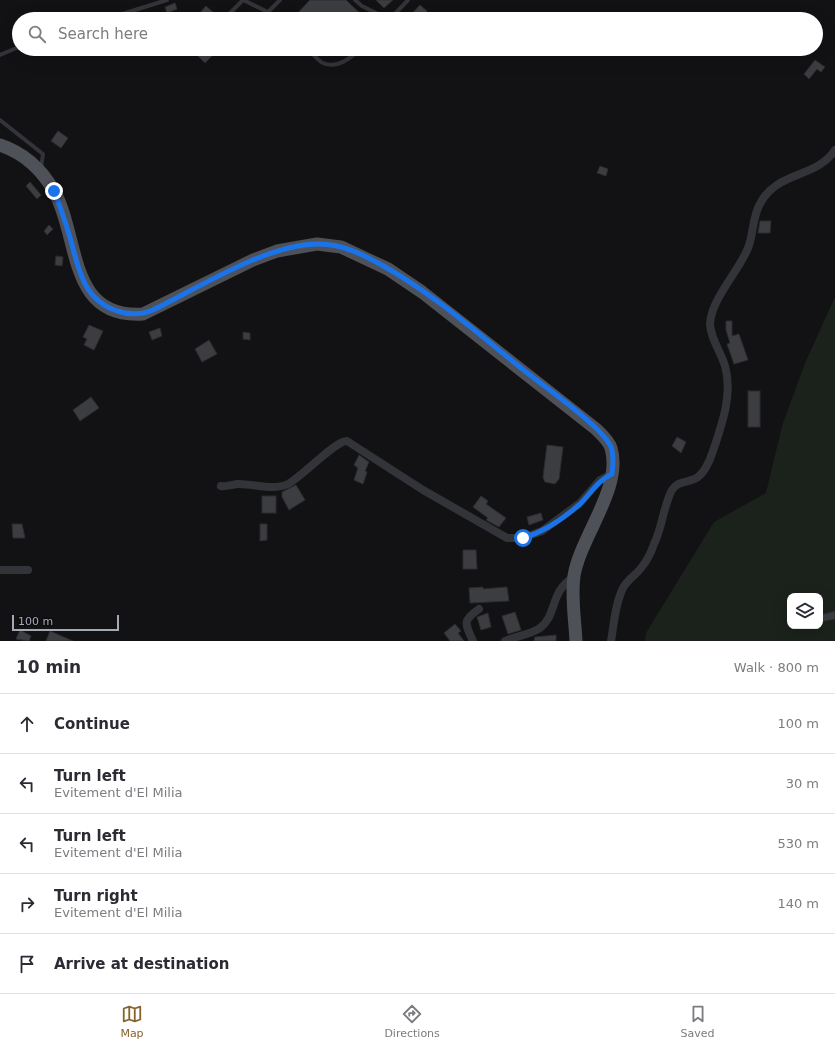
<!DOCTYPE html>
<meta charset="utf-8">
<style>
:root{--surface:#fff;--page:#f7f7f7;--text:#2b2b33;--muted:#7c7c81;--line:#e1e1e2;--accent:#88642d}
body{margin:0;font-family:"DejaVu Sans",sans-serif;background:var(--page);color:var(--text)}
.controls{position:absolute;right:12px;bottom:12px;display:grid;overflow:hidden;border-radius:8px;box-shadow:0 4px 16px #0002}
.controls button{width:36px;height:36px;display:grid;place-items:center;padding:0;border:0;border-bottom:1px solid var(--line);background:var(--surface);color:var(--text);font:20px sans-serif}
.scale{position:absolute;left:12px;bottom:10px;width:107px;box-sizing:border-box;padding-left:4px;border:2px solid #a3a9b5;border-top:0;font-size:11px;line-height:14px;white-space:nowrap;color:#a3a9b5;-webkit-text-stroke:3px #0d0d0f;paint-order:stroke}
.stop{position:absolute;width:12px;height:12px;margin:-9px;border:3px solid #1a73e8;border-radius:50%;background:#fff}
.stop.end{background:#1a73e8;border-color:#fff;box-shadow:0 1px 4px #0008}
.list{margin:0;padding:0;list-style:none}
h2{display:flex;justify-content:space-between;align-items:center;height:52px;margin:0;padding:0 16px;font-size:17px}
h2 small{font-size:13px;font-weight:400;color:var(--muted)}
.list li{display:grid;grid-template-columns:26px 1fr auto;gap:12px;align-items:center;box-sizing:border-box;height:60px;padding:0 16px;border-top:1px solid var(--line)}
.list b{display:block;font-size:15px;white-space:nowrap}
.list p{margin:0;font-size:13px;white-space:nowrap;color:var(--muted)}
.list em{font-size:13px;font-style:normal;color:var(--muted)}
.icon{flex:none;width:22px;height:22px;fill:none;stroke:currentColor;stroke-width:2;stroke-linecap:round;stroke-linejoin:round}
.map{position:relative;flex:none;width:835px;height:641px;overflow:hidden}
.search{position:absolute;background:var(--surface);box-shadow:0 4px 16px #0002;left:12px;right:12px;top:12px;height:44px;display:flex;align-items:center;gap:10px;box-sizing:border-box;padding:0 14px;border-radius:22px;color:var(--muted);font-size:15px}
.sheet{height:352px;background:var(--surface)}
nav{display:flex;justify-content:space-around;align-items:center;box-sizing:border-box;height:56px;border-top:1px solid var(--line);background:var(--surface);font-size:11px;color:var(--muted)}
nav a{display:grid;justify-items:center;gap:2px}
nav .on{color:var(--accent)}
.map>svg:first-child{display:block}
.green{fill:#1a221b;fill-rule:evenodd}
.building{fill:#3c3d41;stroke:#2c2c30}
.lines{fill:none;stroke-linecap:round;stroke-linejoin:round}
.service{stroke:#333439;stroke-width:4}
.minor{stroke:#333439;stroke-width:8}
.primary{stroke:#4f5158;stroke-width:13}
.route{stroke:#1a73e8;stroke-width:5}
</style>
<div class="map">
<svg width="835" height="641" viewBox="0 0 835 641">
<rect width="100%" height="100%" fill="#121214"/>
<path class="green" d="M835,297V641H645L646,633L714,522L766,493L782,426L805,363ZM790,596H820V626H790Z"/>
<g class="building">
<path d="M310,0H346L366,19H292Z"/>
<path d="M376,0H393L384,8Z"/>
<path d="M175,3L177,9L167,13L165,7Z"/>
<path d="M420,5L427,11L421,19H407Z"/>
<path d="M206,6L215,14L210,19H202L198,15Z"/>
<path d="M203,49H208L214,54L205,63L197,55Z"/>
<path d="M815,60L825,67L821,72L817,69L809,79L804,74Z"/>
<path d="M58,131L68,138L61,148L51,141Z"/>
<path d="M600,166L608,169L606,176L597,173Z"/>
<path d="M30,182L41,195L37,199L26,186Z"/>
<path d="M760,221H771L770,233H758Z"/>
<path d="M49,225L53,229L47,235L44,231Z"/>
<path d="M56,256L63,257L62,266L55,265Z"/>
<path d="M726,321H732V336L739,334L748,360L734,364L727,344L730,343L726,330Z"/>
<path d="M89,325L103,331L94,350L84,345L87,339L83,337Z"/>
<path d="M160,328L162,336L152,340L149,332Z"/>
<path d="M243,332L250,333V340L243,339Z"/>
<path d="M209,340L217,354L202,362L195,349Z"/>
<rect x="748" y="391" width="12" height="36"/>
<path d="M91,397L99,408L80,421L73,410Z"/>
<path d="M677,437L686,442L681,453L672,446Z"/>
<path d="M547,445L563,447L559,479L555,484L545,482L543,477Z"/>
<path d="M359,455L369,462L365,471L367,472L363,484L354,480L358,468L354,465Z"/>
<path d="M296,485L305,500L289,510L282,497V492Z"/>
<rect x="262" y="496" width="14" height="17"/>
<path d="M481,496L488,501L486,504L506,518L499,527L486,520L488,518L473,507Z"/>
<path d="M541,513L543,520L529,525L527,517Z"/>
<path d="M12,524H22L25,538H13Z"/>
<path d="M260,524H267V540L260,541Z"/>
<path d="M463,550H476L477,569H463Z"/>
<path d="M483,587V589L507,587L509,601L470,603L469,588Z"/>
<path d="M835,611V619L820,622V615Z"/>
<path d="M515,612L521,630L508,634L502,616Z"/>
<path d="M488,613L491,627L481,630L477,617Z"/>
<path d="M455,624L461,631L458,633L464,641H450L444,633Z"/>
<path d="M20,630L31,636L29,641L16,639Z"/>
<path d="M50,631L73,641H46Z"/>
<path d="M556,635V641H534L535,637Z"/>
</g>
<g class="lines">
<g class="service">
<path d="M243,0L268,12L276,19"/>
<path d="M355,0L362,6L388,19"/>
<path d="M268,12L280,0"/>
<path d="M106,19L167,0"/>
<path d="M224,19L243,0"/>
<path d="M390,19L408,0"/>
<path d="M309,49C312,53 318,61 323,63C337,69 351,58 360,49"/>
<path d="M190,52L193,49"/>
<path d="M0,55L19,47"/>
<path d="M0,120L43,154L41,168"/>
</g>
<g class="minor">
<path d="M221,486C227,487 233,484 239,484C255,484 273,491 288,484C302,477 336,440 347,441L423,490L507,538H523L542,531L580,503L600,480L612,474"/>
<path d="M0,570H28"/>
<path d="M473,641C465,623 462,621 479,609"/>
<path d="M505,641C515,636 530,635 540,628C558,614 549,592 574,577"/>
<path d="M611,641C614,624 615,604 623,588C627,580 636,575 641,568C647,561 651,553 654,544C662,528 664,504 672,490C678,480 690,483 698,477C706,471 710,460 713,451C722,424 733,394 725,366C721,352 710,338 710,323C712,298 739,271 748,248C754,233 752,216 761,202C778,171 817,178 835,150"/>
</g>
<path class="primary" d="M0,145C24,153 42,170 54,191C80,237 67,319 143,314L253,260L277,251L317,244L341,247L388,269L422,292L596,429C601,434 609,441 611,448C623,488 580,537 574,576C571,597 575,620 576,641"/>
</g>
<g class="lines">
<path class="route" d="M54,191C61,208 66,224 71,241C79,271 84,300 117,311C130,315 141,315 153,310C200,287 265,245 317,244C342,243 366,256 387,268C439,298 484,339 530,375C548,389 603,428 611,447C614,455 613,466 612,474C597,481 591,493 580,504C564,518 544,532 523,538"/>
</g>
</svg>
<div class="controls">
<button><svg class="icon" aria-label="layers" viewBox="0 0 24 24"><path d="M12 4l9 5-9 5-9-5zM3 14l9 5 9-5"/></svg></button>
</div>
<div class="scale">100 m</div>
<div class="stop" style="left:523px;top:538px"></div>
<div class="stop end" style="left:54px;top:191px"></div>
<div class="search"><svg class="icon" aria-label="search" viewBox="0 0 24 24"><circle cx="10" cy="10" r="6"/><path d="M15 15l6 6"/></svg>Search here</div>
</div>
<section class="sheet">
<h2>10 min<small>Walk · 800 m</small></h2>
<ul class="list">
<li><svg class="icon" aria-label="ahead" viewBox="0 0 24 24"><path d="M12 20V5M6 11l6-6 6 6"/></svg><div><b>Continue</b></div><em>100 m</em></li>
<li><svg class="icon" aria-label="left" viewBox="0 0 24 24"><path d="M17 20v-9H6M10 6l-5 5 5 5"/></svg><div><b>Turn left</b><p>Evitement d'El Milia</p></div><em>30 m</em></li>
<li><svg class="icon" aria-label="left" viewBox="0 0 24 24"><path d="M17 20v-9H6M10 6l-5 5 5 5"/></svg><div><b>Turn left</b><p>Evitement d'El Milia</p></div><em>530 m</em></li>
<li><svg class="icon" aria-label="right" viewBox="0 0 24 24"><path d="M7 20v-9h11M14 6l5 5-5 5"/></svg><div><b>Turn right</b><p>Evitement d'El Milia</p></div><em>140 m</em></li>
<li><svg class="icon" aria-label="arrive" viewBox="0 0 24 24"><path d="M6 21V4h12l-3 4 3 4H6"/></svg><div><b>Arrive at destination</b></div></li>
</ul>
</section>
<nav>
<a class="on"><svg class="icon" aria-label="map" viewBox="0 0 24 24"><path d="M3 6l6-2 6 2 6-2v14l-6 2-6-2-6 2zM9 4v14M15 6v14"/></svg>Map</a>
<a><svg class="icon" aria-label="directions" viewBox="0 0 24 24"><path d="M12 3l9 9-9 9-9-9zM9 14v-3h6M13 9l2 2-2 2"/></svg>Directions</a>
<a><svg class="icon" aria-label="saved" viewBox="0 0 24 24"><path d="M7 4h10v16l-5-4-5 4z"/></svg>Saved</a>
</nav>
